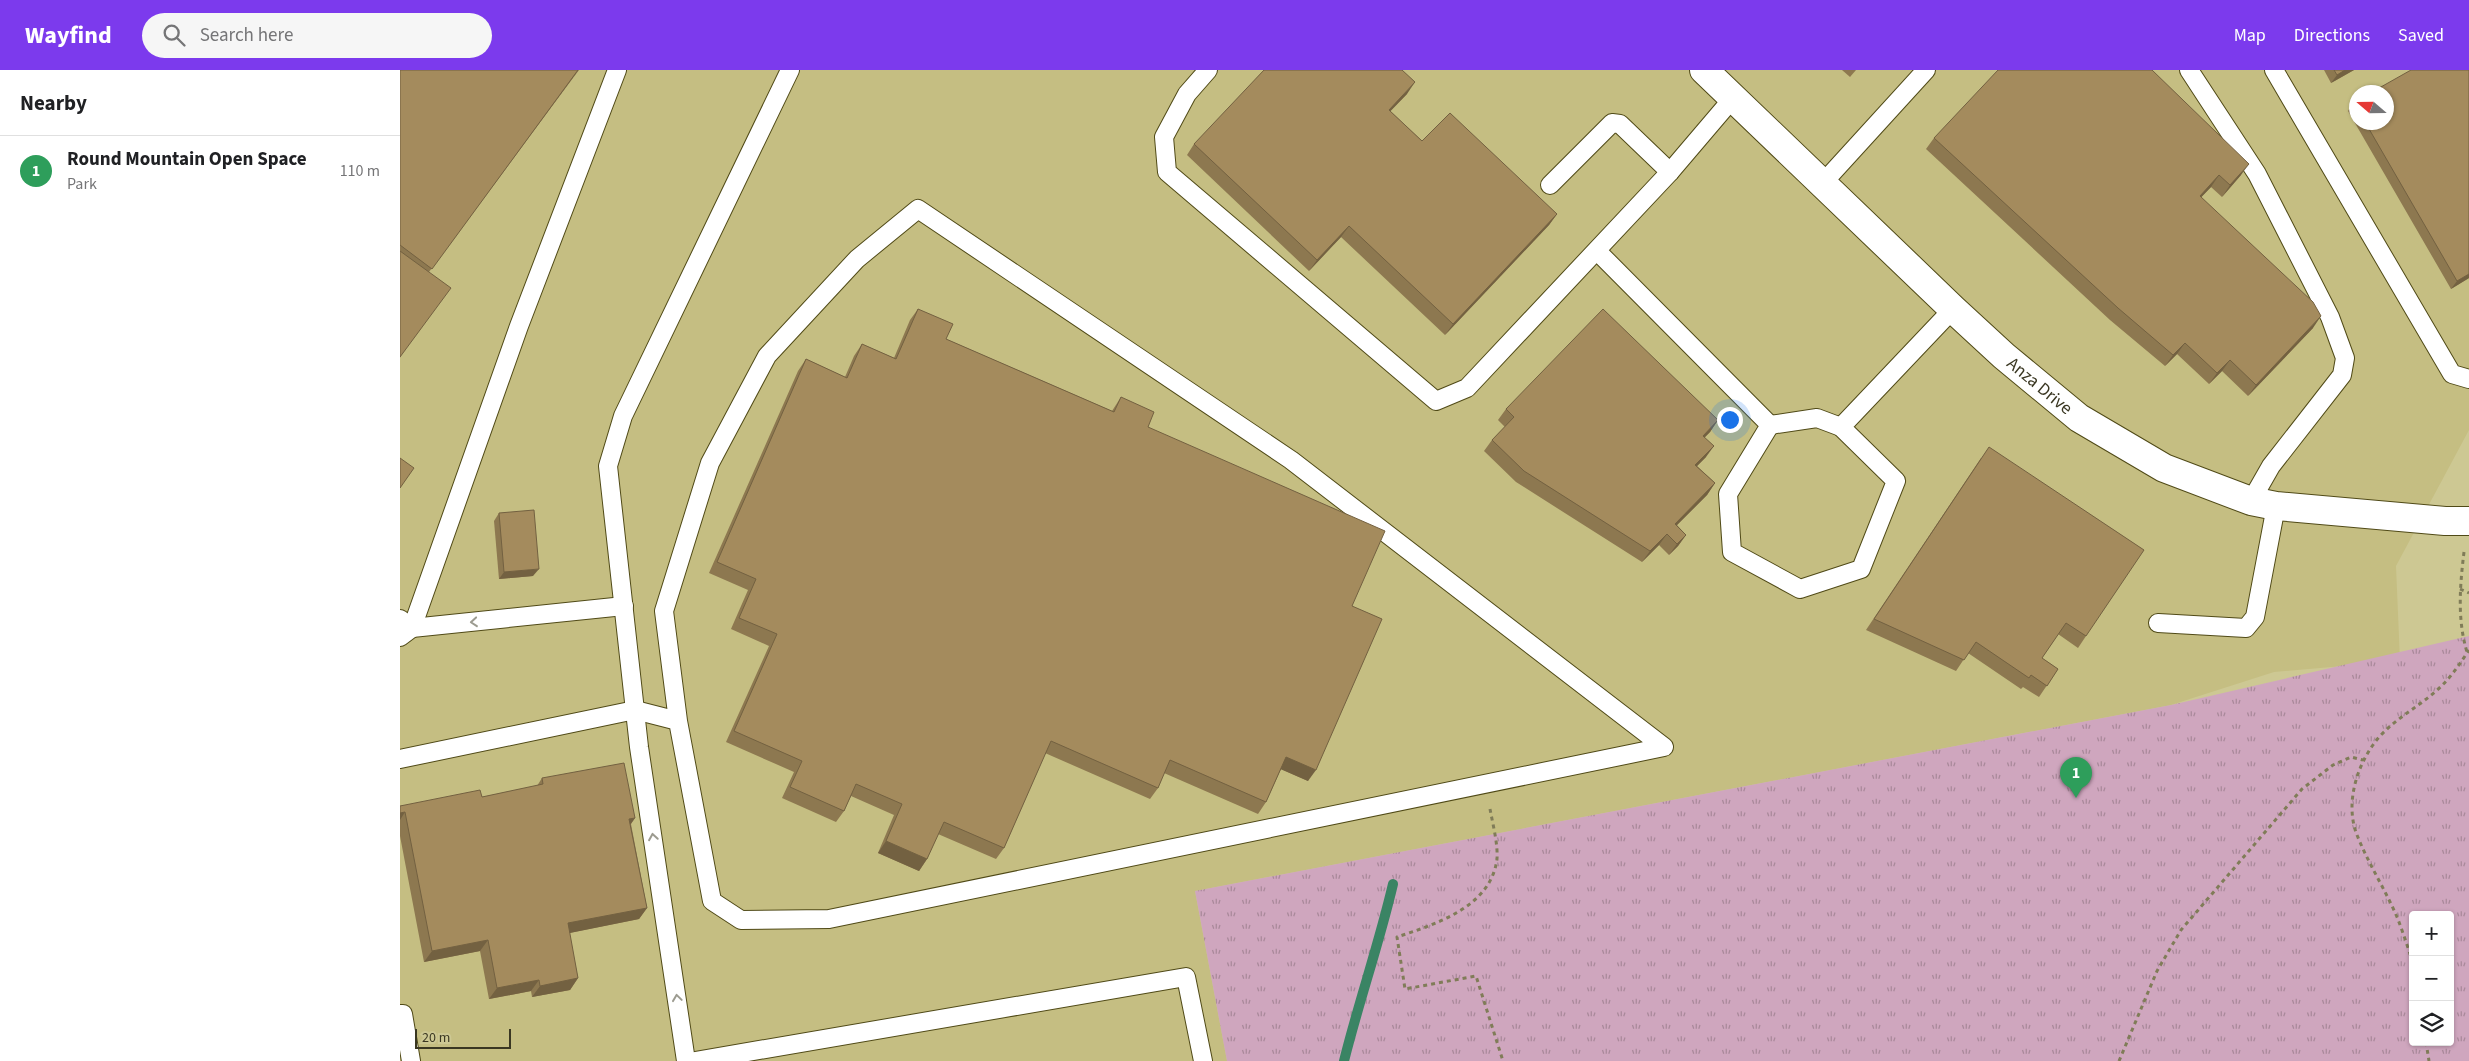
<!DOCTYPE html>
<meta charset="utf-8">
<style>
:root{--surface:#fff;--page:#f6f6f6;--text:#202124;--muted:#757577;--line:#e0e0e0;--accent:#7c3aed}
body{margin:0;font-family:"Source Sans 3",sans-serif;background:var(--page);color:var(--text)}
.controls{position:absolute;right:15px;bottom:15px;display:grid;overflow:hidden;border-radius:5px;box-shadow:0 1px 4px #0004}
.controls button{width:45px;height:45px;display:grid;place-items:center;padding:0;border:0;border-bottom:1px solid var(--line);background:var(--surface);color:var(--text);font:25px sans-serif}
.compass{position:absolute;left:1949px;top:15px;width:45px;height:45px;border-radius:50%;background:var(--surface);box-shadow:0 1px 4px #0004;rotate:290deg}
.scale{position:absolute;left:15px;bottom:12px;width:96px;box-sizing:border-box;padding-left:5px;border:2px solid #3a3722;border-top:0;font-size:14px;line-height:18px;white-space:nowrap;color:#3a3722;-webkit-text-stroke:4px #cdc893;paint-order:stroke}
.you{position:absolute;left:1329px;top:349px;width:18px;height:18px;margin:-12px;border:4px solid #fff;border-radius:50%;background:#1a73e8;box-shadow:0 0 0 8px #1a73e833}
.badge{display:grid;place-items:center;width:32px;height:32px;border-radius:50%;background:var(--accent);color:#fff;font-size:16px;font-weight:700}
.pin{position:absolute;translate:-50% -41px;filter:drop-shadow(0 1px 2px #0008)}
.pin::after{content:'';position:absolute;top:26px;width:18px;height:15px;background:inherit;clip-path:polygon(0 0,100% 0,50% 100%)}
.list{margin:0;padding:0;list-style:none}
h2{display:flex;justify-content:space-between;align-items:center;height:65px;margin:0;padding:0 20px;font-size:21px}
h2 small{font-size:16px;font-weight:400;color:var(--muted)}
.list li{display:grid;grid-template-columns:32px 1fr auto;gap:15px;align-items:center;box-sizing:border-box;height:70px;padding:0 20px;border-top:1px solid var(--line)}
.list b{display:block;font-size:19px;white-space:nowrap}
.list p{margin:0;font-size:16px;white-space:nowrap;color:var(--muted)}
.list em{font-size:16px;font-style:normal;color:var(--muted)}
.icon{flex:none;width:28px;height:28px;fill:none;stroke:currentColor;stroke-width:2;stroke-linecap:round;stroke-linejoin:round}
.map{position:relative;flex:none;width:2069px;height:991px;overflow:hidden}
header{display:flex;align-items:center;gap:30px;box-sizing:border-box;height:70px;padding:0 25px;background:var(--accent);color:#fff}
header strong{font-size:24px}
nav{display:flex;gap:28px;margin-inline-start:auto;font-size:18px}
.search{width:350px;height:45px;background:var(--page);display:flex;align-items:center;gap:12px;box-sizing:border-box;padding:0 18px;border-radius:28px;color:var(--muted);font-size:19px}
main{display:flex}
aside{flex:1;background:var(--surface)}
.map>svg:first-child{display:block}
.built{fill:#c5be82;fill-rule:evenodd}
.park{fill:url(#park-tufts);fill-rule:evenodd}
.lines{fill:none;stroke-linecap:round;stroke-linejoin:round}
.stream{stroke:#3a8464;stroke-width:10}
.lane-casing{stroke:#504a17;stroke-width:20}
.street-casing{stroke:#504a17;stroke-width:30}
.path{stroke:#807c58;stroke-width:3;stroke-dasharray:4 4;stroke-linecap:butt}
.lane{stroke:#fff;stroke-width:18}
.street{stroke:#fff;stroke-width:28}
.wall{fill:#8d7850}
.shaded-wall{fill:#736141}
.building{fill:#a48b5d;stroke:#736141}
.oneway{stroke:#9c9b90}
.labels{text-anchor:middle;stroke-width:4.5;stroke-linejoin:round;paint-order:stroke}
.street-label{font-size:18px;fill:#3a3722;stroke:#cdc893}
</style>
<header>
<strong>Wayfind</strong>
<div class="search"><svg class="icon" aria-label="search" viewBox="0 0 24 24"><circle cx="10" cy="10" r="6"/><path d="M15 15l6 6"/></svg>Search here</div>
<nav><a>Map</a><a>Directions</a><a>Saved</a></nav>
</header>
<main>
<aside>
<h2>Nearby<small></small></h2>
<ul class="list">
<li><span class="badge" style="background:#2e9e5b">1</span><div><b>Round Mountain Open Space</b><p>Park</p></div><em>110 m</em></li>
</ul>
</aside>
<div class="map">
<svg width="2069" height="991" viewBox="0 0 2069 991">
<defs>
<pattern id="park-tufts" width="24" height="20" patternUnits="userSpaceOnUse" patternTransform="scale(1.25)"><rect width="24" height="20" fill="#cfa6be"/><path d="M3 7l-1-3M5 7V3M7 7l1-3M15 17l-1-3M17 17v-4M19 17l1-3" fill="none" stroke="#a9889a"/></pattern>
</defs>
<rect width="100%" height="100%" fill="#cdc893"/>
<path class="built" d="M0,0H2069V360L1996,496L2000,591L1874,602L1771,635L795,821L827,991H0ZM1956,22H1986V52H1956Z"/>
<path class="park" d="M2069,566V991H827L795,821L1771,635ZM2013,845H2050V972H2013Z"/>
<g class="lines">
<path class="stream" d="M944,991C959,931 979,874 993,814"/>
<g class="lane-casing">
<g id="lane">
<path d="M808,0L787,24L764,67L767,102L1036,331L1067,318L1270,102L1333,28"/>
<path d="M1789,0L1857,104L1930,247L1945,288L1942,305L1871,396L1851,431"/>
<path d="M1874,0L2052,304L2069,309"/>
<path d="M1422,114L1526,0"/>
<path d="M1150,115L1212,53L1220,54L1270,102"/>
<path d="M1197,181L1370,355L1328,424L1332,482L1400,519L1461,499L1496,411L1441,357L1553,239"/>
<path d="M1370,355L1417,348L1441,357"/>
<path d="M0,549L12,558L224,536"/>
<path d="M1758,553L1846,558L1855,547L1876,436"/>
<path d="M0,567L12,558L119,256L217,0"/>
<path d="M0,689L235,640L278,651L312,831L341,850L429,849L1264,677L891,390L518,139L457,189L367,286L310,393L264,541L278,651"/>
<path d="M0,944H3L11,991"/>
<path d="M286,991L239,677L208,396L223,346L390,0"/>
<path d="M295,991L786,907L803,991"/>
</g>
</g>
<g class="street-casing">
<g id="street">
<path id="s1" d="M1304,0L1553,239L1604,286L1679,348L1764,398L1851,431L1876,436L2045,451H2069"/>
</g>
</g>
<g class="path">
<path d="M2064,482C2060,515 2057,549 2067,582"/>
<path d="M2060,519L2069,523"/>
<path d="M1090,739C1093,755 1098,774 1097,789C1091,837 1036,854 997,867L1005,919L1076,906L1103,991"/>
<path d="M2013,893C2008,878 2003,862 1997,847C1985,819 1968,793 1957,765C1944,732 1958,691 1980,666C1998,647 2018,637 2036,621C2050,609 2059,595 2069,580"/>
<path d="M2026,972L2029,991"/>
<path d="M1719,991L1757,901L1781,860L1902,719L1933,695L1951,687L1963,690"/>
</g>
<use href="#lane" class="lane"/>
<use href="#street" class="street"/>
</g>
<g class="wall">
<path d="M0,0H179L29,202L0,288Z"/>
<path d="M1442,0H1456L1450,7Z"/>
<path d="M1924,0H1954L1931,13Z"/>
<path d="M2069,0V208L2051,219L1948,41L1953,33L1956,31V52H1986Z"/>
<path d="M1007,24L990,41L1022,71L1157,144L1149,155L1045,265L941,167L909,201L787,85L794,74Z"/>
<path d="M1534,68L1841,105L1822,127L1811,117L1801,127L1913,258L1848,326L1822,301L1809,314L1777,284L1765,296L1710,250L1526,79Z"/>
<path d="M518,239L546,269L712,341L721,327L748,357L952,536L908,711L881,699L866,732L858,744L764,703L758,718L750,729L645,683L604,778L596,789L538,764L527,789L519,801L478,783L494,745L451,726L444,741L436,752L382,728L394,702L326,672L369,576L331,559L348,520L309,503L398,301L406,289L445,307L454,286L462,274L494,288L510,250Z"/>
<path d="M1106,339L1318,350L1310,362L1305,367L1306,387L1297,396L1315,413L1307,425L1277,455L1286,465L1278,476L1269,485L1259,475L1242,492L1116,412L1084,381L1092,370L1105,357L1098,350Z"/>
<path d="M1581,388L1686,566L1678,578L1658,564L1642,588L1658,599L1639,627L1623,617L1621,619L1568,583L1556,601L1466,560Z"/>
<path d="M99,443L133,506L99,509L94,451Z"/>
<path d="M142,708L235,748L231,754L247,838L239,849L169,863L178,908L170,920L132,927L131,921L89,929L80,881L24,892L0,766V736L82,727L137,716Z"/>
</g>
<g class="shaded-wall">
<path d="M1945,0H1954L1931,13L1937,5Z"/>
<path d="M1015,12L1007,24L981,51L989,40Z"/>
<path d="M1849,94L1841,105L1822,127L1830,115Z"/>
<path d="M1819,105L1811,117L1792,137L1800,126Z"/>
<path d="M1157,144L1149,155L1045,265L1053,254Z"/>
<path d="M949,156L941,167L909,201L917,190Z"/>
<path d="M2069,204V208L2051,219L2057,211Z"/>
<path d="M1921,246L1913,258L1848,326L1856,315Z"/>
<path d="M1785,273L1777,284L1765,296L1773,285Z"/>
<path d="M1830,290L1822,301L1809,314L1817,303Z"/>
<path d="M1318,350L1310,362L1295,377L1303,366Z"/>
<path d="M1314,376L1306,387L1287,406L1295,395Z"/>
<path d="M1315,413L1307,425L1267,465L1275,454Z"/>
<path d="M1267,464L1259,475L1242,492L1250,481Z"/>
<path d="M1286,465L1278,476L1269,485L1277,474Z"/>
<path d="M139,499L133,506L99,509L104,502Z"/>
<path d="M886,687L916,700L908,711L878,698Z"/>
<path d="M5,742L0,750V743Z"/>
<path d="M235,748L227,759L229,749Z"/>
<path d="M486,771L527,789L519,801L478,783Z"/>
<path d="M247,838L239,849L160,865L168,853Z"/>
<path d="M88,870L80,881L24,892L32,881Z"/>
<path d="M178,908L170,920L132,927L140,916Z"/>
<path d="M139,910L131,921L89,929L97,918Z"/>
</g>
<g class="building">
<path d="M0,0H178L32,199L0,175Z"/>
<path d="M864,0H1002L1015,12L989,40L1022,71L1050,43L1157,144L1053,254L949,156L917,190L794,74Z"/>
<path d="M1598,0H1752L1849,94L1830,115L1819,105L1800,126L1913,232L1921,246L1856,315L1830,290L1817,303L1785,273L1773,285L1718,238L1534,68Z"/>
<path d="M1934,0H1945L1937,5Z"/>
<path d="M2011,0H2069V204L2057,211L1965,52H1986V22H1972Z"/>
<path d="M1956,31V38L1953,33Z"/>
<path d="M0,181L51,218L0,287Z"/>
<path d="M518,239L553,254L546,269L714,342L721,327L754,342L748,357L985,461L952,536L982,549L916,700L886,687L866,732L770,690L758,718L651,671L604,778L544,752L527,789L486,771L502,734L456,714L444,741L390,717L402,691L334,661L377,564L339,548L356,509L317,492L406,289L447,308L462,274L496,289Z"/>
<path d="M1203,239L1318,350L1303,366L1314,376L1295,395L1315,413L1275,454L1286,465L1277,474L1267,464L1250,481L1124,401L1092,370L1114,347L1106,339Z"/>
<path d="M1589,377L1744,480L1686,566L1666,553L1642,588L1658,599L1647,616L1631,605L1629,608L1576,572L1564,590L1474,549Z"/>
<path d="M0,388L14,398L0,418Z"/>
<path d="M134,440L139,499L104,502L99,443Z"/>
<path d="M224,693L235,748L229,749L247,838L168,853L178,908L140,916L139,910L97,918L88,870L32,881L5,742L0,743V736L80,720L82,727L143,714L142,708Z"/>
</g>
<defs><path id="oneway-chevron" d="M-2-3.5L2.5 0L-2 3.5" fill="none" stroke-width="1.6" stroke-linecap="round" stroke-linejoin="round" transform="scale(1.25)"/></defs>
<g class="oneway">
<use href="#oneway-chevron" transform="translate(74 552) rotate(175)"/>
<use href="#oneway-chevron" transform="translate(253 767) rotate(-99)"/>
<use href="#oneway-chevron" transform="translate(277 928) rotate(-98)"/>
</g>
<g class="labels">
<g class="street-label">
<text dy="6" stroke="none"><textPath href="#s1" startOffset="461">Anza Drive</textPath></text>
</g>
</g>
</svg>
<div class="controls">
<button>+</button>
<button>−</button>
<button><svg class="icon" aria-label="layers" viewBox="0 0 24 24"><path d="M12 4l9 5-9 5-9-5zM3 14l9 5 9-5"/></svg></button>
</div>
<svg class="compass" viewBox="-18 -18 36 36"><path d="M0-13l5 13h-10z" fill="#e53935"/><path d="M0 13l5-13h-10z" fill="#757577"/></svg>
<div class="scale">20 m</div>
<div class="you"></div>
<div class="pin badge" style="left:1676px;top:728px;background:#2e9e5b">1</div>
</div>
</main>
